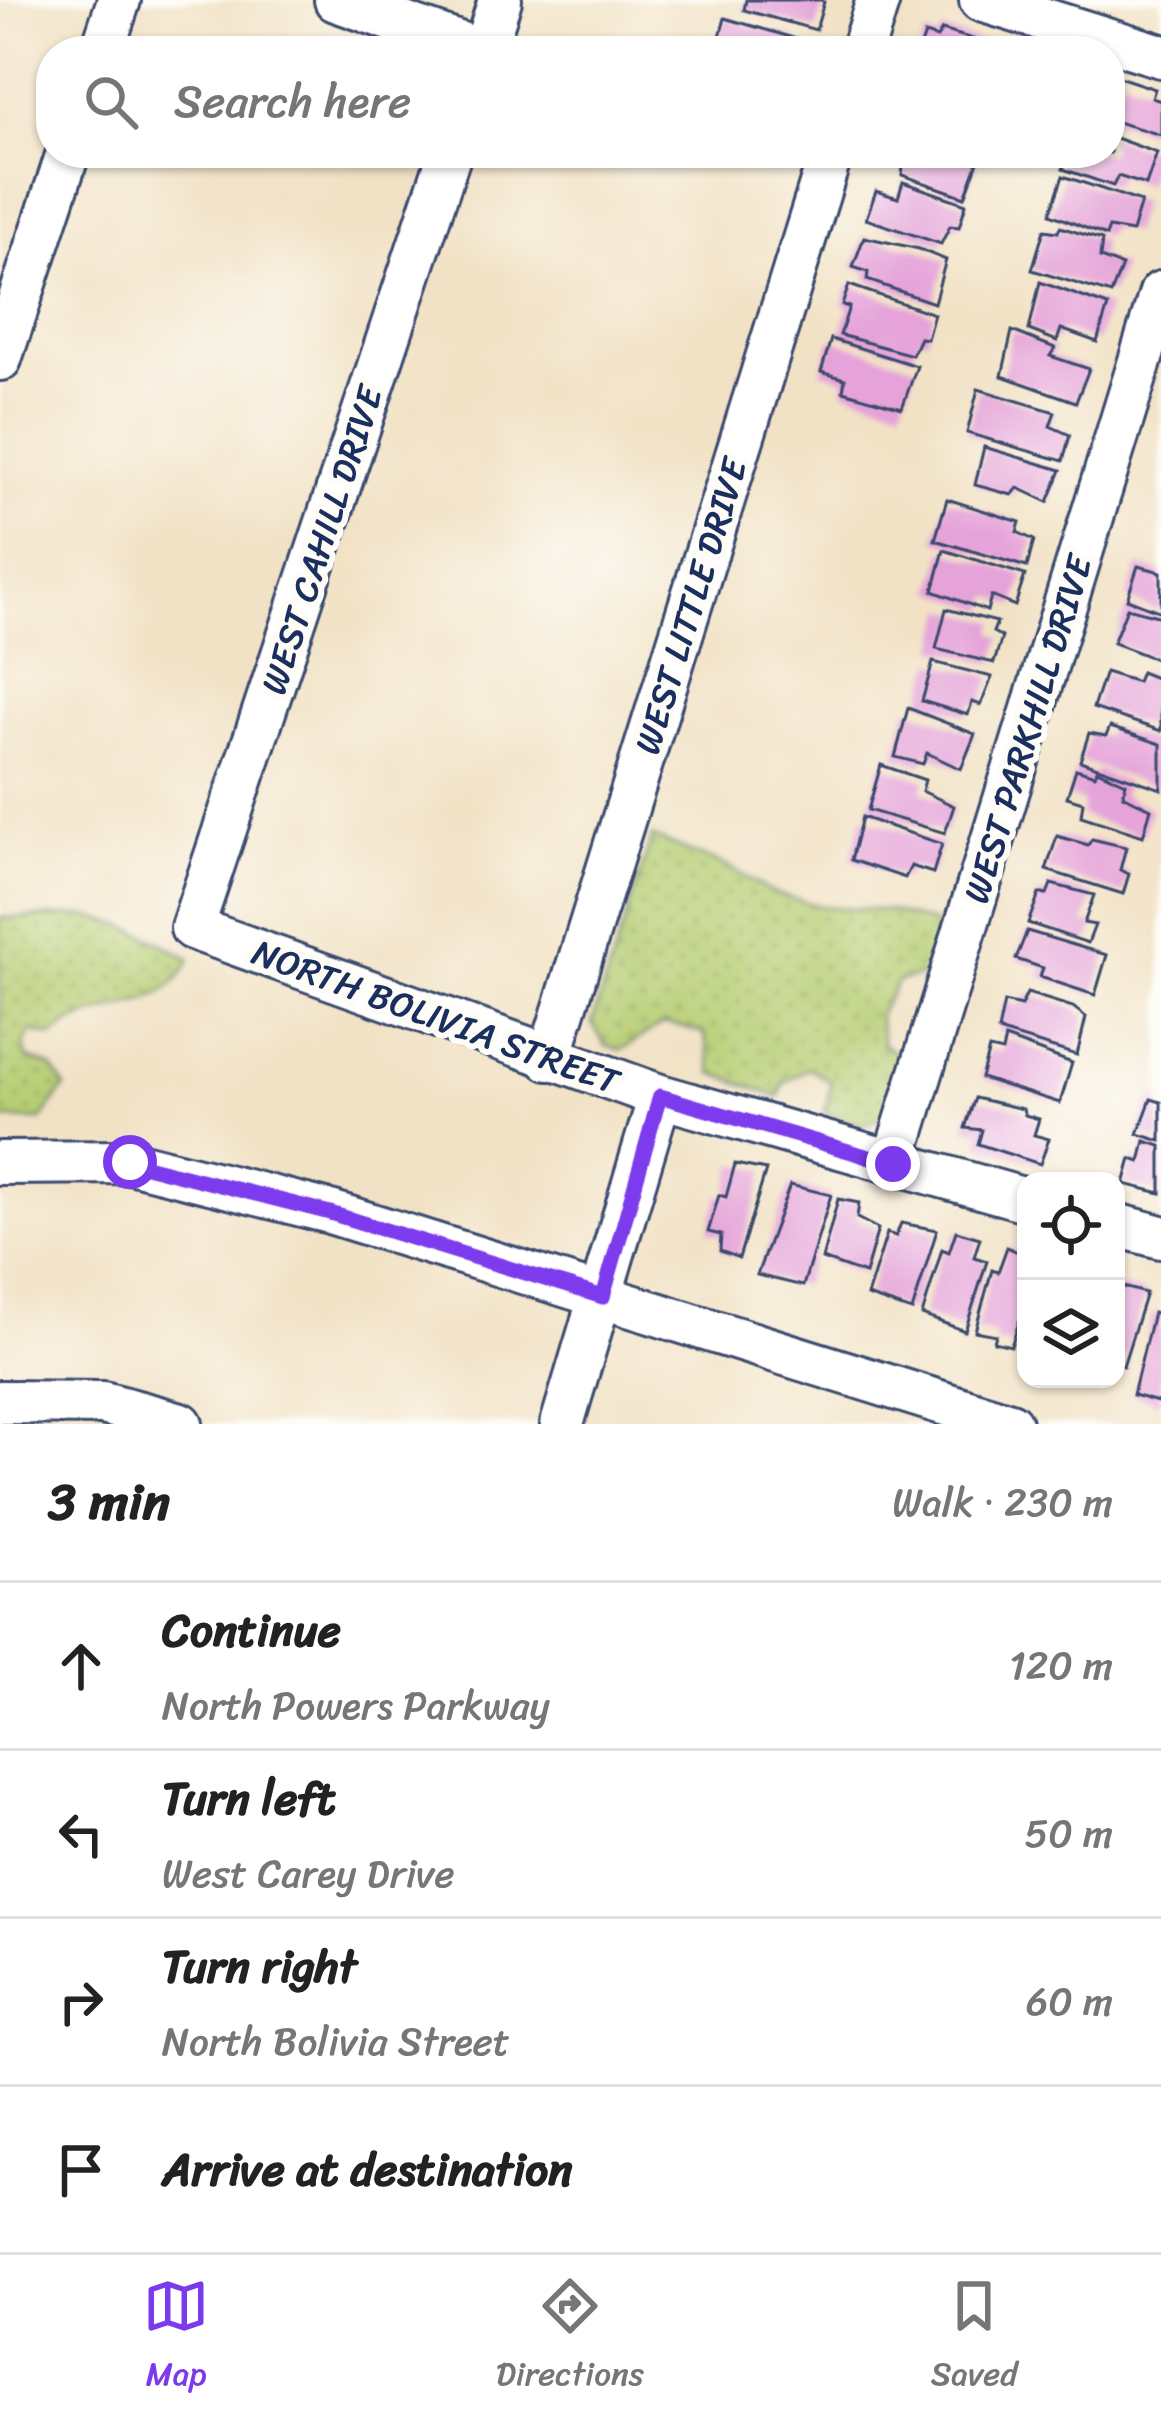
<!DOCTYPE html>
<meta charset="utf-8">
<style>
:root{--surface:#fff;--page:#f6f6f6;--text:#222;--muted:#767676;--line:#e0e0e0;--accent:#7c3aed}
body{margin:0;font-family:Sriracha,sans-serif;background:var(--page);color:var(--text)}
.controls{position:absolute;right:36px;bottom:36px;display:grid;overflow:hidden;border-radius:24px;box-shadow:0 3px 9px #0004}
.controls button{width:108px;height:108px;display:grid;place-items:center;padding:0;border:0;border-bottom:3px solid var(--line);background:var(--surface);color:var(--text);font:60px sans-serif}
.stop{position:absolute;width:36px;height:36px;margin:-27px;border:9px solid #7c3aed;border-radius:50%;background:#fff}
.stop.end{background:#7c3aed;border-color:#fff;box-shadow:0 3px 12px #0008}
.list{margin:0;padding:0;list-style:none}
h2{display:flex;justify-content:space-between;align-items:center;height:156px;margin:0;padding:0 48px;font-size:51px}
h2 small{font-size:39px;font-weight:400;color:var(--muted)}
.list li{display:grid;grid-template-columns:78px 1fr auto;gap:36px;align-items:center;box-sizing:border-box;height:168px;padding:0 48px;border-top:3px solid var(--line)}
.list b{display:block;font-size:45px;white-space:nowrap}
.list p{margin:0;font-size:39px;white-space:nowrap;color:var(--muted)}
.list em{font-size:39px;font-style:normal;color:var(--muted)}
.icon{flex:none;width:66px;height:66px;fill:none;stroke:currentColor;stroke-width:2;stroke-linecap:round;stroke-linejoin:round}
.map{position:relative;flex:none;width:1161px;height:1424px;overflow:hidden}
.search{position:absolute;background:var(--surface);box-shadow:0 3px 9px #0004;left:36px;right:36px;top:36px;height:132px;display:flex;align-items:center;gap:30px;box-sizing:border-box;padding:0 42px;border-radius:48px;color:var(--muted);font-size:45px}
.sheet{height:828px;background:var(--surface)}
nav{display:flex;justify-content:space-around;align-items:center;box-sizing:border-box;height:168px;border-top:3px solid var(--line);background:var(--surface);font-size:33px;color:var(--muted)}
nav a{display:grid;justify-items:center;gap:6px}
nav .on{color:var(--accent)}
.map>svg:first-child{display:block}
.green{fill:url(#green-dots);stroke:#697e68;stroke-width:3}
.building{fill:#e5a3d9}
.lines{fill:none;stroke-linecap:round;stroke-linejoin:round}
.minor-casing{stroke:#3b4a6d;stroke-width:48}
.minor{stroke:#fff;stroke-width:42}
.route{stroke:#7c3aed;stroke-width:15}
.labels{text-anchor:middle;stroke-width:12;stroke-linejoin:round;paint-order:stroke}
.street-label{font-size:36px;fill:#1b2f5e;stroke:#fdfcf7}
</style>
<div class="map">
<svg width="1161" height="1424" viewBox="0 0 1161 1424">
<defs>
<pattern id="green-dots" width="8" height="8" patternUnits="userSpaceOnUse" patternTransform="scale(3)"><rect width="8" height="8" fill="#b7ce73"/><path d="M2 2h.1M6 6h.1" fill="none" stroke="#9db166" stroke-width="1.8" stroke-linecap="round"/></pattern>
</defs>
<rect width="100%" height="100%" fill="#fdfcf7"/>
<filter id="ink" filterUnits="userSpaceOnUse"><feTurbulence type="fractalNoise" baseFrequency=".00833" numOctaves="2"/><feDisplacementMap in="SourceGraphic" scale="24" xChannelSelector="R" yChannelSelector="G"/><feConvolveMatrix kernelMatrix="1 2 1 2 8 2 1 2 1" color-interpolation-filters="sRGB"/></filter>
<filter id="wash" filterUnits="userSpaceOnUse"><feTurbulence type="fractalNoise" baseFrequency=".004" numOctaves="4" result="noise"/><feDisplacementMap in="SourceGraphic" scale="48" xChannelSelector="R" yChannelSelector="G"/><feGaussianBlur stdDeviation="2.7" result="paint"/><feColorMatrix in="noise" values="0 0 0 0 0 0 0 0 0 0 0 0 0 0 0 0 0 1.4 0 .05"/><feComposite in="paint" operator="in"/></filter>
<g filter="url(#wash)">
<rect width="100%" height="100%" fill="#f2e2c5"/>
<g class="green">
<path d="M652,837L729,867L772,893L820,906L890,911L944,926L930,973L898,981L878,1015L883,1045L908,1059L884,1116L862,1126L825,1112L831,1083L810,1067L784,1083L779,1097L713,1073L704,1033L664,1023L621,1050L606,1046L592,1023Z"/>
<path d="M81,916C119,919 157,940 190,959C170,1008 115,1004 76,1020C66,1024 61,1031 52,1036L31,1031L24,1045L27,1058L52,1067L65,1087L41,1120L0,1119V918Z"/>
</g>
<g id="blocks">
<g class="building">
<path d="M746,0H821L824,2L816,30L744,10Z"/>
<path d="M725,18L797,39L794,51H716Z"/>
<path d="M942,30L1010,50L1009,51H919L925,34L937,38Z"/>
<path d="M1110,74L1155,89L1152,98L1161,101V135L1110,120Z"/>
<path d="M1110,136L1157,153L1146,185L1118,176L1113,186L1063,169L1069,153H1110Z"/>
<path d="M890,153H963L979,159L965,197L902,175L903,167L887,162Z"/>
<path d="M1063,176L1141,202L1132,232L1109,228L1106,236L1050,214Z"/>
<path d="M903,182L966,204L959,227L950,226L941,244L866,219L876,191L898,198Z"/>
<path d="M1060,227L1102,240L1100,258L1122,266L1111,294L1032,270L1044,230L1058,232Z"/>
<path d="M864,237L919,249L946,260L934,303L867,280L868,272L853,267Z"/>
<path d="M1040,282L1108,306L1097,342L1061,329L1057,341L1029,330Z"/>
<path d="M849,285L934,314L927,339L920,338L912,355L840,335L849,307L842,305Z"/>
<path d="M1012,331L1055,348L1050,356L1089,369L1076,402L1002,376Z"/>
<path d="M831,339L917,366L902,408L843,391L845,379L821,372Z"/>
<path d="M978,389L1055,412L1050,426L1070,435L1063,461L967,433Z"/>
<path d="M984,447L1061,470L1048,502L1018,488L1012,495L975,485Z"/>
<path d="M947,499L1020,522L1017,532L1034,540L1027,567L935,540Z"/>
<path d="M944,550L1025,575L1015,606L991,596L987,611L933,591Z"/>
<path d="M1138,566L1161,572V612L1127,599Z"/>
<path d="M1127,608L1161,617V661L1113,643Z"/>
<path d="M946,609L997,622L993,632L1002,637L994,663L936,649Z"/>
<path d="M933,662L992,677L981,705L972,702L968,715L922,701Z"/>
<path d="M1105,672L1137,682L1141,672L1161,680V731L1093,708Z"/>
<path d="M908,708L975,734L961,769L927,753L923,764L895,757Z"/>
<path d="M1110,727L1161,744V789L1080,761L1089,733L1106,736Z"/>
<path d="M881,765L925,780L922,791L954,806L945,833L868,810Z"/>
<path d="M1076,769L1095,775L1097,770L1126,783L1123,795L1151,809L1143,836L1081,816L1083,802L1067,797Z"/>
<path d="M862,817L942,844L933,873L911,866L905,878L851,860Z"/>
<path d="M1057,836L1088,845L1092,839L1126,847L1120,870L1129,874L1123,894L1046,870Z"/>
<path d="M1051,884L1094,895L1084,923L1095,925L1088,943L1028,923L1039,894H1047Z"/>
<path d="M1027,931L1107,955L1095,995L1040,977L1043,968L1016,959Z"/>
<path d="M1027,993L1073,1007L1086,1017L1077,1055L998,1031L1004,1002L1021,1006Z"/>
<path d="M1005,1038L1072,1063L1060,1103L981,1078L989,1049L1002,1052Z"/>
<path d="M975,1098L1023,1109L1025,1115L1039,1119L1034,1135L1049,1139L1040,1164L978,1144L982,1130L965,1128Z"/>
<path d="M1151,1099L1161,1102V1141L1138,1134Z"/>
<path d="M1145,1141L1161,1146V1193L1124,1184L1131,1159L1140,1162Z"/>
<path d="M735,1164L766,1170L739,1258L720,1251L721,1235L708,1232L719,1195L726,1197Z"/>
<path d="M790,1185L831,1195L803,1286L757,1275Z"/>
<path d="M838,1199L859,1203L857,1218L878,1229L865,1274L822,1259Z"/>
<path d="M901,1223L937,1230L912,1311L867,1296L887,1233L896,1236Z"/>
<path d="M956,1231L980,1238L974,1257L987,1261L965,1331L922,1315L942,1249L949,1252Z"/>
<path d="M1007,1247L1026,1256V1301L1011,1346L994,1342L996,1335L975,1331L992,1270L998,1272Z"/>
<path d="M1116,1285L1146,1293L1123,1366L1116,1364Z"/>
<path d="M1153,1313L1161,1315V1403L1133,1395Z"/>
</g>
</g>
</g>
<g filter="url(#ink)">
<use href="#blocks" fill-opacity="0" stroke="#3b4a6d" stroke-width="3"/>
<g class="lines">
<g class="minor-casing">
<g id="minor">
<path d="M336,0L481,51"/>
<path d="M981,0L1161,56"/>
<path d="M102,51L119,0"/>
<path d="M484,51L500,0"/>
<path d="M862,51L878,0"/>
<path d="M450,153L192,928L660,1096L1026,1200"/>
<path d="M0,359L68,153"/>
<path d="M549,1059L831,153"/>
<path d="M0,1163L130,1162L330,1212L1010,1424"/>
<path d="M893,1164L1161,293"/>
<path d="M1116,1225L1161,1237"/>
<path d="M0,1402L103,1403L181,1424"/>
<path d="M562,1424L660,1096"/>
</g>
</g>
<use href="#minor" class="minor"/>
</g>
</g>
<g class="lines" filter="url(#ink)">
<path class="route" d="M130,1162L330,1213L603,1297L660,1096L893,1164"/>
</g>
<g class="labels">
<g class="street-label">
<text transform="translate(321 540) rotate(-72)" y="13">WEST CAHILL DRIVE</text>
<text transform="translate(690 606) rotate(-73)" y="13">WEST LITTLE DRIVE</text>
<text transform="translate(1027 729) rotate(-73)" y="13">WEST PARKHILL DRIVE</text>
<text transform="translate(436 1016) rotate(20)" y="13">NORTH BOLIVIA STREET</text>
</g>
</g>
</svg>
<div class="controls">
<button><svg class="icon" aria-label="locate" viewBox="0 0 24 24"><circle cx="12" cy="12" r="6"/><path d="M12 2v4M12 18v4M2 12h4M18 12h4"/></svg></button>
<button><svg class="icon" aria-label="layers" viewBox="0 0 24 24"><path d="M12 4l9 5-9 5-9-5zM3 14l9 5 9-5"/></svg></button>
</div>
<div class="stop" style="left:130px;top:1162px"></div>
<div class="stop end" style="left:893px;top:1164px"></div>
<div class="search"><svg class="icon" aria-label="search" viewBox="0 0 24 24"><circle cx="10" cy="10" r="6"/><path d="M15 15l6 6"/></svg>Search here</div>
</div>
<section class="sheet">
<h2>3 min<small>Walk · 230 m</small></h2>
<ul class="list">
<li><svg class="icon" aria-label="ahead" viewBox="0 0 24 24"><path d="M12 20V5M6 11l6-6 6 6"/></svg><div><b>Continue</b><p>North Powers Parkway</p></div><em>120 m</em></li>
<li><svg class="icon" aria-label="left" viewBox="0 0 24 24"><path d="M17 20v-9H6M10 6l-5 5 5 5"/></svg><div><b>Turn left</b><p>West Carey Drive</p></div><em>50 m</em></li>
<li><svg class="icon" aria-label="right" viewBox="0 0 24 24"><path d="M7 20v-9h11M14 6l5 5-5 5"/></svg><div><b>Turn right</b><p>North Bolivia Street</p></div><em>60 m</em></li>
<li><svg class="icon" aria-label="arrive" viewBox="0 0 24 24"><path d="M6 21V4h12l-3 4 3 4H6"/></svg><div><b>Arrive at destination</b></div></li>
</ul>
</section>
<nav>
<a class="on"><svg class="icon" aria-label="map" viewBox="0 0 24 24"><path d="M3 6l6-2 6 2 6-2v14l-6 2-6-2-6 2zM9 4v14M15 6v14"/></svg>Map</a>
<a><svg class="icon" aria-label="directions" viewBox="0 0 24 24"><path d="M12 3l9 9-9 9-9-9zM9 14v-3h6M13 9l2 2-2 2"/></svg>Directions</a>
<a><svg class="icon" aria-label="saved" viewBox="0 0 24 24"><path d="M7 4h10v16l-5-4-5 4z"/></svg>Saved</a>
</nav>
